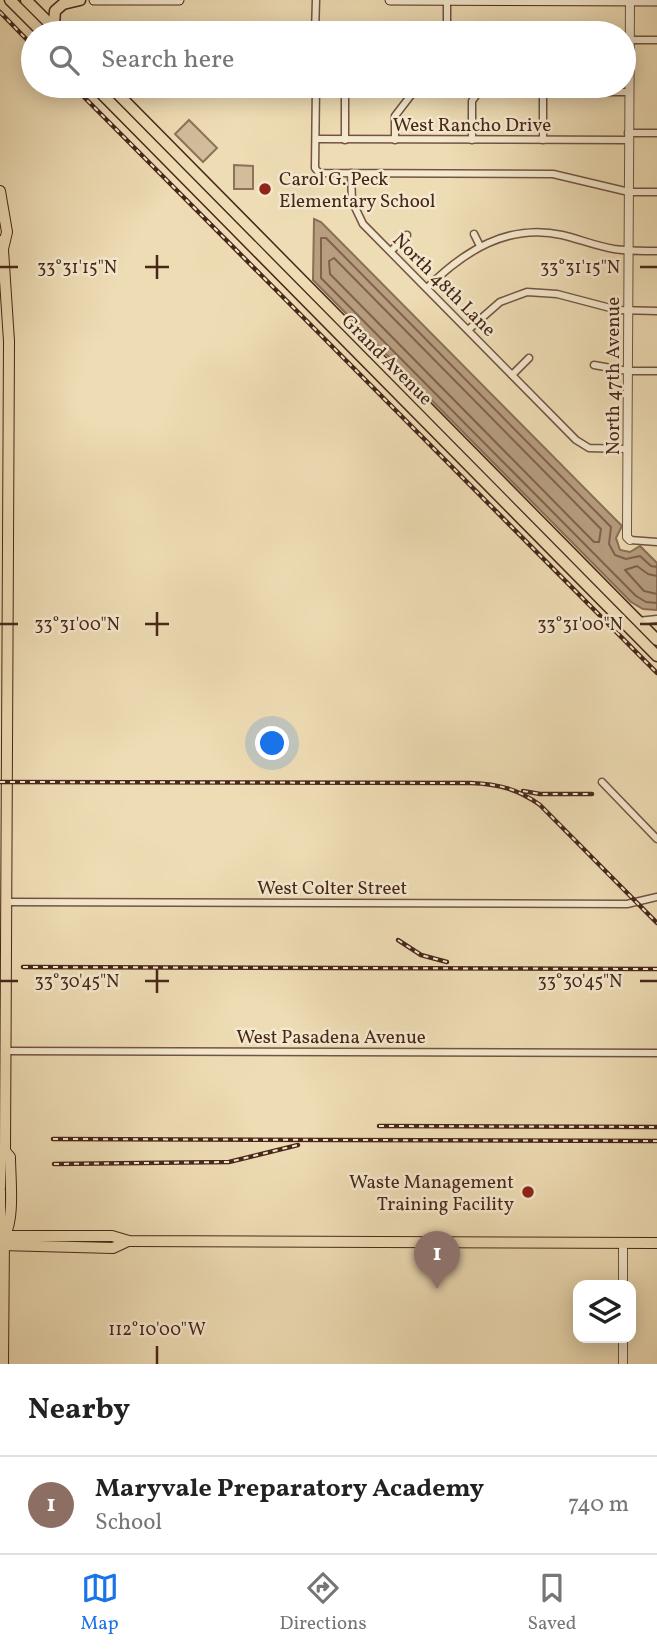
<!DOCTYPE html>
<meta charset="utf-8">
<style>
:root{--surface:#fff;--page:#f2f2f2;--text:#222;--muted:#767676;--line:#e0e0e0;--accent:#1a73e8}
body{margin:0;font-family:Vollkorn,serif;background:var(--page);color:var(--text)}
.controls{position:absolute;right:21px;bottom:21px;display:grid;overflow:hidden;border-radius:14px;box-shadow:0 4px 18px #0003}
.controls button{width:63px;height:63px;display:grid;place-items:center;padding:0;border:0;border-bottom:2px solid var(--line);background:var(--surface);color:var(--text);font:35px sans-serif}
.you{position:absolute;left:273px;top:744px;width:24px;height:24px;margin:-18px;border:5px solid #fff;border-radius:50%;background:#1a73e8;box-shadow:0 0 0 10px #1a73e833}
.badge{display:grid;place-items:center;width:46px;height:46px;border-radius:50%;background:var(--accent);color:#fff;font-size:23px;font-weight:700}
.pin{position:absolute;translate:-50% -58px;filter:drop-shadow(0 2px 4px #0008)}
.pin::after{content:'';position:absolute;top:37px;width:24px;height:21px;background:inherit;clip-path:polygon(0 0,100% 0,50% 100%)}
.list{margin:0;padding:0;list-style:none}
h2{display:flex;justify-content:space-between;align-items:center;height:91px;margin:0;padding:0 28px;font-size:30px}
h2 small{font-size:23px;font-weight:400;color:var(--muted)}
.list li{display:grid;grid-template-columns:46px 1fr auto;gap:21px;align-items:center;box-sizing:border-box;height:98px;padding:0 28px;border-top:2px solid var(--line)}
.list b{display:block;font-size:26px;white-space:nowrap}
.list p{margin:0;font-size:23px;white-space:nowrap;color:var(--muted)}
.list em{font-size:23px;font-style:normal;color:var(--muted)}
.icon{flex:none;width:38px;height:38px;fill:none;stroke:currentColor;stroke-width:2;stroke-linecap:round;stroke-linejoin:round}
.map{position:relative;flex:none;width:657px;height:1364px;overflow:hidden}
.search{position:absolute;background:var(--surface);box-shadow:0 4px 18px #0003;left:21px;right:21px;top:21px;height:77px;display:flex;align-items:center;gap:18px;box-sizing:border-box;padding:0 24px;border-radius:38px;color:var(--muted);font-size:26px}
.sheet{height:189px;background:var(--surface)}
nav{display:flex;justify-content:space-around;align-items:center;box-sizing:border-box;height:98px;border-top:2px solid var(--line);background:var(--surface);font-size:19px;color:var(--muted)}
nav a{display:grid;justify-items:center;gap:4px}
nav .on{color:var(--accent)}
.map>svg:first-child{display:block}
.green{fill:#d2bd9a;stroke:#8d725a;stroke-width:2}
.water{fill:#b69e7f;stroke:#8a6e56;stroke-width:2}
.lines{fill:none;stroke-linecap:round;stroke-linejoin:round}
.shore{stroke:#7f624c;stroke-width:2}
.minor-casing{stroke:#725440;stroke-width:9}
.tertiary-casing{stroke:#725440;stroke-width:10}
.secondary-casing{stroke:#482719;stroke-width:11}
.primary-casing{stroke:#482719;stroke-width:12}
.trunk-casing{stroke:#482719;stroke-width:13}
.minor{stroke:#f4e8ce;stroke-width:6}
.tertiary{stroke:#f4e8ce;stroke-width:8}
.secondary{stroke:#f4e8ce;stroke-width:9}
.primary{stroke:#eedcb4;stroke-width:10}
.trunk{stroke:#eedcb4;stroke-width:10}
.rail-casing{stroke:#482719;stroke-width:4.5}
.rail{stroke:#f4e8ce;stroke-width:2;stroke-dasharray:5;stroke-linecap:butt}
.ticks{fill:none;stroke:#482719;stroke-width:2.5}
.poi-dot{fill:#8f2418;stroke:#f4e8ce;stroke-width:2.5}
.labels{text-anchor:middle;stroke-width:5;stroke-linejoin:round;paint-order:stroke}
.street-label{font-size:19px;fill:#482719;stroke:#f4e8ce}
.poi-label{font-size:19px;fill:#482719;stroke:#f4e8ce;text-anchor:start}
.ticks-label{font-size:18px;text-anchor:middle;fill:#482719;stroke:#f4e8ce;stroke-width:5;stroke-linejoin:round;paint-order:stroke}
</style>
<div class="map">
<svg width="657" height="1364" viewBox="0 0 657 1364">
<rect width="100%" height="100%" fill="#eedcb4"/>
<filter id="stains"><feTurbulence type="fractalNoise" baseFrequency=".00286" numOctaves="4"/><feColorMatrix values="0 0 0 0 .2 0 0 0 0 .09 0 0 0 0 .02 0 0 0 .5 -.17"/></filter>
<radialGradient id="worn" r=".72"><stop offset=".6" stop-color="#630" stop-opacity="0"/><stop offset="1" stop-color="#630" stop-opacity=".3"/></radialGradient>
<g class="green">
<path d="M189,120L217,148L203,162L175,134Z"/>
<path d="M234,165L253,166V189H234Z"/>
</g>
<path class="water" d="M314,219L321,222L622,526L616,538L620,550L630,552L640,546L657,563V610L643,609L631,602L313,280Z"/>
<g class="lines">
<g class="shore">
<path d="M334,258L601,529L599,542H594L330,274L329,261Z"/>
<path d="M657,567L651,566L640,556L626,559L615,555L609,544L611,527L326,238H321V278L636,596L646,602L657,603"/>
<path d="M657,576L648,574L637,566L625,570L644,591L657,594"/>
</g>
<g class="minor-casing">
<g id="minor">
<path d="M447,0V33"/>
<path d="M315,33L316,0"/>
<path d="M315,33H342"/>
<path d="M629,40H657"/>
<path d="M316,86L315,168L319,173L553,174L629,192H657"/>
<path d="M543,92H629"/>
<path d="M628,133H657"/>
<path d="M316,139L629,140"/>
<path d="M345,140V86"/>
<path d="M395,140V116L418,86"/>
<path d="M472,140V101L483,86"/>
<path d="M543,140V86"/>
<path d="M351,173L352,201L363,224L576,440L589,448L627,449"/>
<path d="M474,234L480,246"/>
<path d="M391,251L407,235"/>
<path d="M427,288C464,251 508,223 562,235C579,239 596,246 614,249C628,251 643,251 657,251"/>
<path d="M468,330L500,302L527,292L557,294L618,310L657,311"/>
<path d="M594,365L628,371H657"/>
<path d="M512,375L529,358"/>
<path d="M630,540L657,542"/>
<path d="M638,621L657,619"/>
<path d="M602,782L657,839"/>
<path d="M6,902L627,904L657,897"/>
<path d="M5,1051L657,1053"/>
</g>
</g>
<g class="tertiary-casing">
<g id="tertiary">
<path d="M630,540L627,537V529L630,0"/>
<path d="M623,1243V1285"/>
<path d="M623,1338V1364"/>
</g>
</g>
<g class="secondary-casing">
<g id="secondary">
<path d="M94,0H179"/>
<path d="M390,0L657,1"/>
</g>
</g>
<g class="primary-casing">
<g id="primary">
<path d="M0,191L7,232L3,249"/>
<path d="M0,241L3,250L9,341L5,1151L0,1157V1187"/>
<path d="M0,1191V1229L4,1236L3,1364"/>
<path d="M0,1236H112L129,1241L657,1243"/>
<path d="M4,1236C15,1221 10,1177 10,1157L5,1151"/>
<path d="M0,1245L113,1248L128,1241"/>
</g>
</g>
<g class="trunk-casing">
<g id="trunk">
<path d="M10,0L43,33"/>
<path d="M26,0L54,28"/>
<path d="M59,33L54,23L55,11L63,4L80,0"/>
<path d="M94,86L657,656"/>
<path d="M110,86L657,640"/>
</g>
</g>
<use href="#minor" class="minor"/>
<use href="#tertiary" class="tertiary"/>
<use href="#secondary" class="secondary"/>
<use href="#primary" class="primary"/>
<use href="#trunk" class="trunk"/>
<g class="rail-casing">
<g id="rail">
<path d="M0,12L33,46"/>
<path d="M73,86L657,673"/>
<path d="M0,782L471,783C498,784 518,789 540,805L657,923"/>
<path d="M523,791L540,794H592"/>
<path d="M398,940L421,955L447,962"/>
<path d="M23,967L657,969"/>
<path d="M379,1126L657,1127"/>
<path d="M53,1139L657,1141"/>
<path d="M54,1164L229,1162L298,1145"/>
</g>
</g>
<use href="#rail" class="rail"/>
</g>
<path class="ticks" d="M157,255V279M0,267H18M145,267H169M640,267H657M157,612V636M0,624H18M145,624H169M640,624H657M157,969V993M0,981H18M145,981H169M640,981H657M157,1346V1364"/>
<g class="poi-dot">
<circle cx="265" cy="189" r="7"/>
<circle cx="528" cy="1192" r="7"/>
</g>
<g class="labels">
<g class="street-label">
<text x="472" y="131">West Rancho Drive</text>
<text transform="translate(445 284) rotate(45)" y="7">North 48th Lane</text>
<text transform="translate(388 359) rotate(45)" y="7">Grand Avenue</text>
<text transform="translate(612 376) rotate(-90)" y="7">North 47th Avenue</text>
<text x="332" y="894">West Colter Street</text>
<text x="331" y="1043">West Pasadena Avenue</text>
</g>
<g class="poi-label">
<text x="279" y="185">Carol G. Peck<tspan x="279" dy="22">Elementary School</tspan></text>
<text x="514" y="1188" text-anchor="end">Waste Management<tspan x="514" dy="22">Training Facility</tspan></text>
</g>
</g>
<g class="ticks-label">
<text x="77" y="273">33°31'15"N</text>
<text x="580" y="273">33°31'15"N</text>
<text x="77" y="630">33°31'00"N</text>
<text x="580" y="630">33°31'00"N</text>
<text x="77" y="987">33°30'45"N</text>
<text x="580" y="987">33°30'45"N</text>
<text x="157" y="1335">112°10'00"W</text>
</g>
<rect width="100%" height="100%" filter="url(#stains)"/>
<rect width="100%" height="100%" fill="url(#worn)"/>
</svg>
<div class="controls">
<button><svg class="icon" aria-label="layers" viewBox="0 0 24 24"><path d="M12 4l9 5-9 5-9-5zM3 14l9 5 9-5"/></svg></button>
</div>
<div class="you"></div>
<div class="pin badge" style="left:437px;top:1289px;background:#8d6e63">1</div>
<div class="search"><svg class="icon" aria-label="search" viewBox="0 0 24 24"><circle cx="10" cy="10" r="6"/><path d="M15 15l6 6"/></svg>Search here</div>
</div>
<section class="sheet">
<h2>Nearby<small></small></h2>
<ul class="list">
<li><span class="badge" style="background:#8d6e63">1</span><div><b>Maryvale Preparatory Academy</b><p>School</p></div><em>740 m</em></li>
</ul>
</section>
<nav>
<a class="on"><svg class="icon" aria-label="map" viewBox="0 0 24 24"><path d="M3 6l6-2 6 2 6-2v14l-6 2-6-2-6 2zM9 4v14M15 6v14"/></svg>Map</a>
<a><svg class="icon" aria-label="directions" viewBox="0 0 24 24"><path d="M12 3l9 9-9 9-9-9zM9 14v-3h6M13 9l2 2-2 2"/></svg>Directions</a>
<a><svg class="icon" aria-label="saved" viewBox="0 0 24 24"><path d="M7 4h10v16l-5-4-5 4z"/></svg>Saved</a>
</nav>
